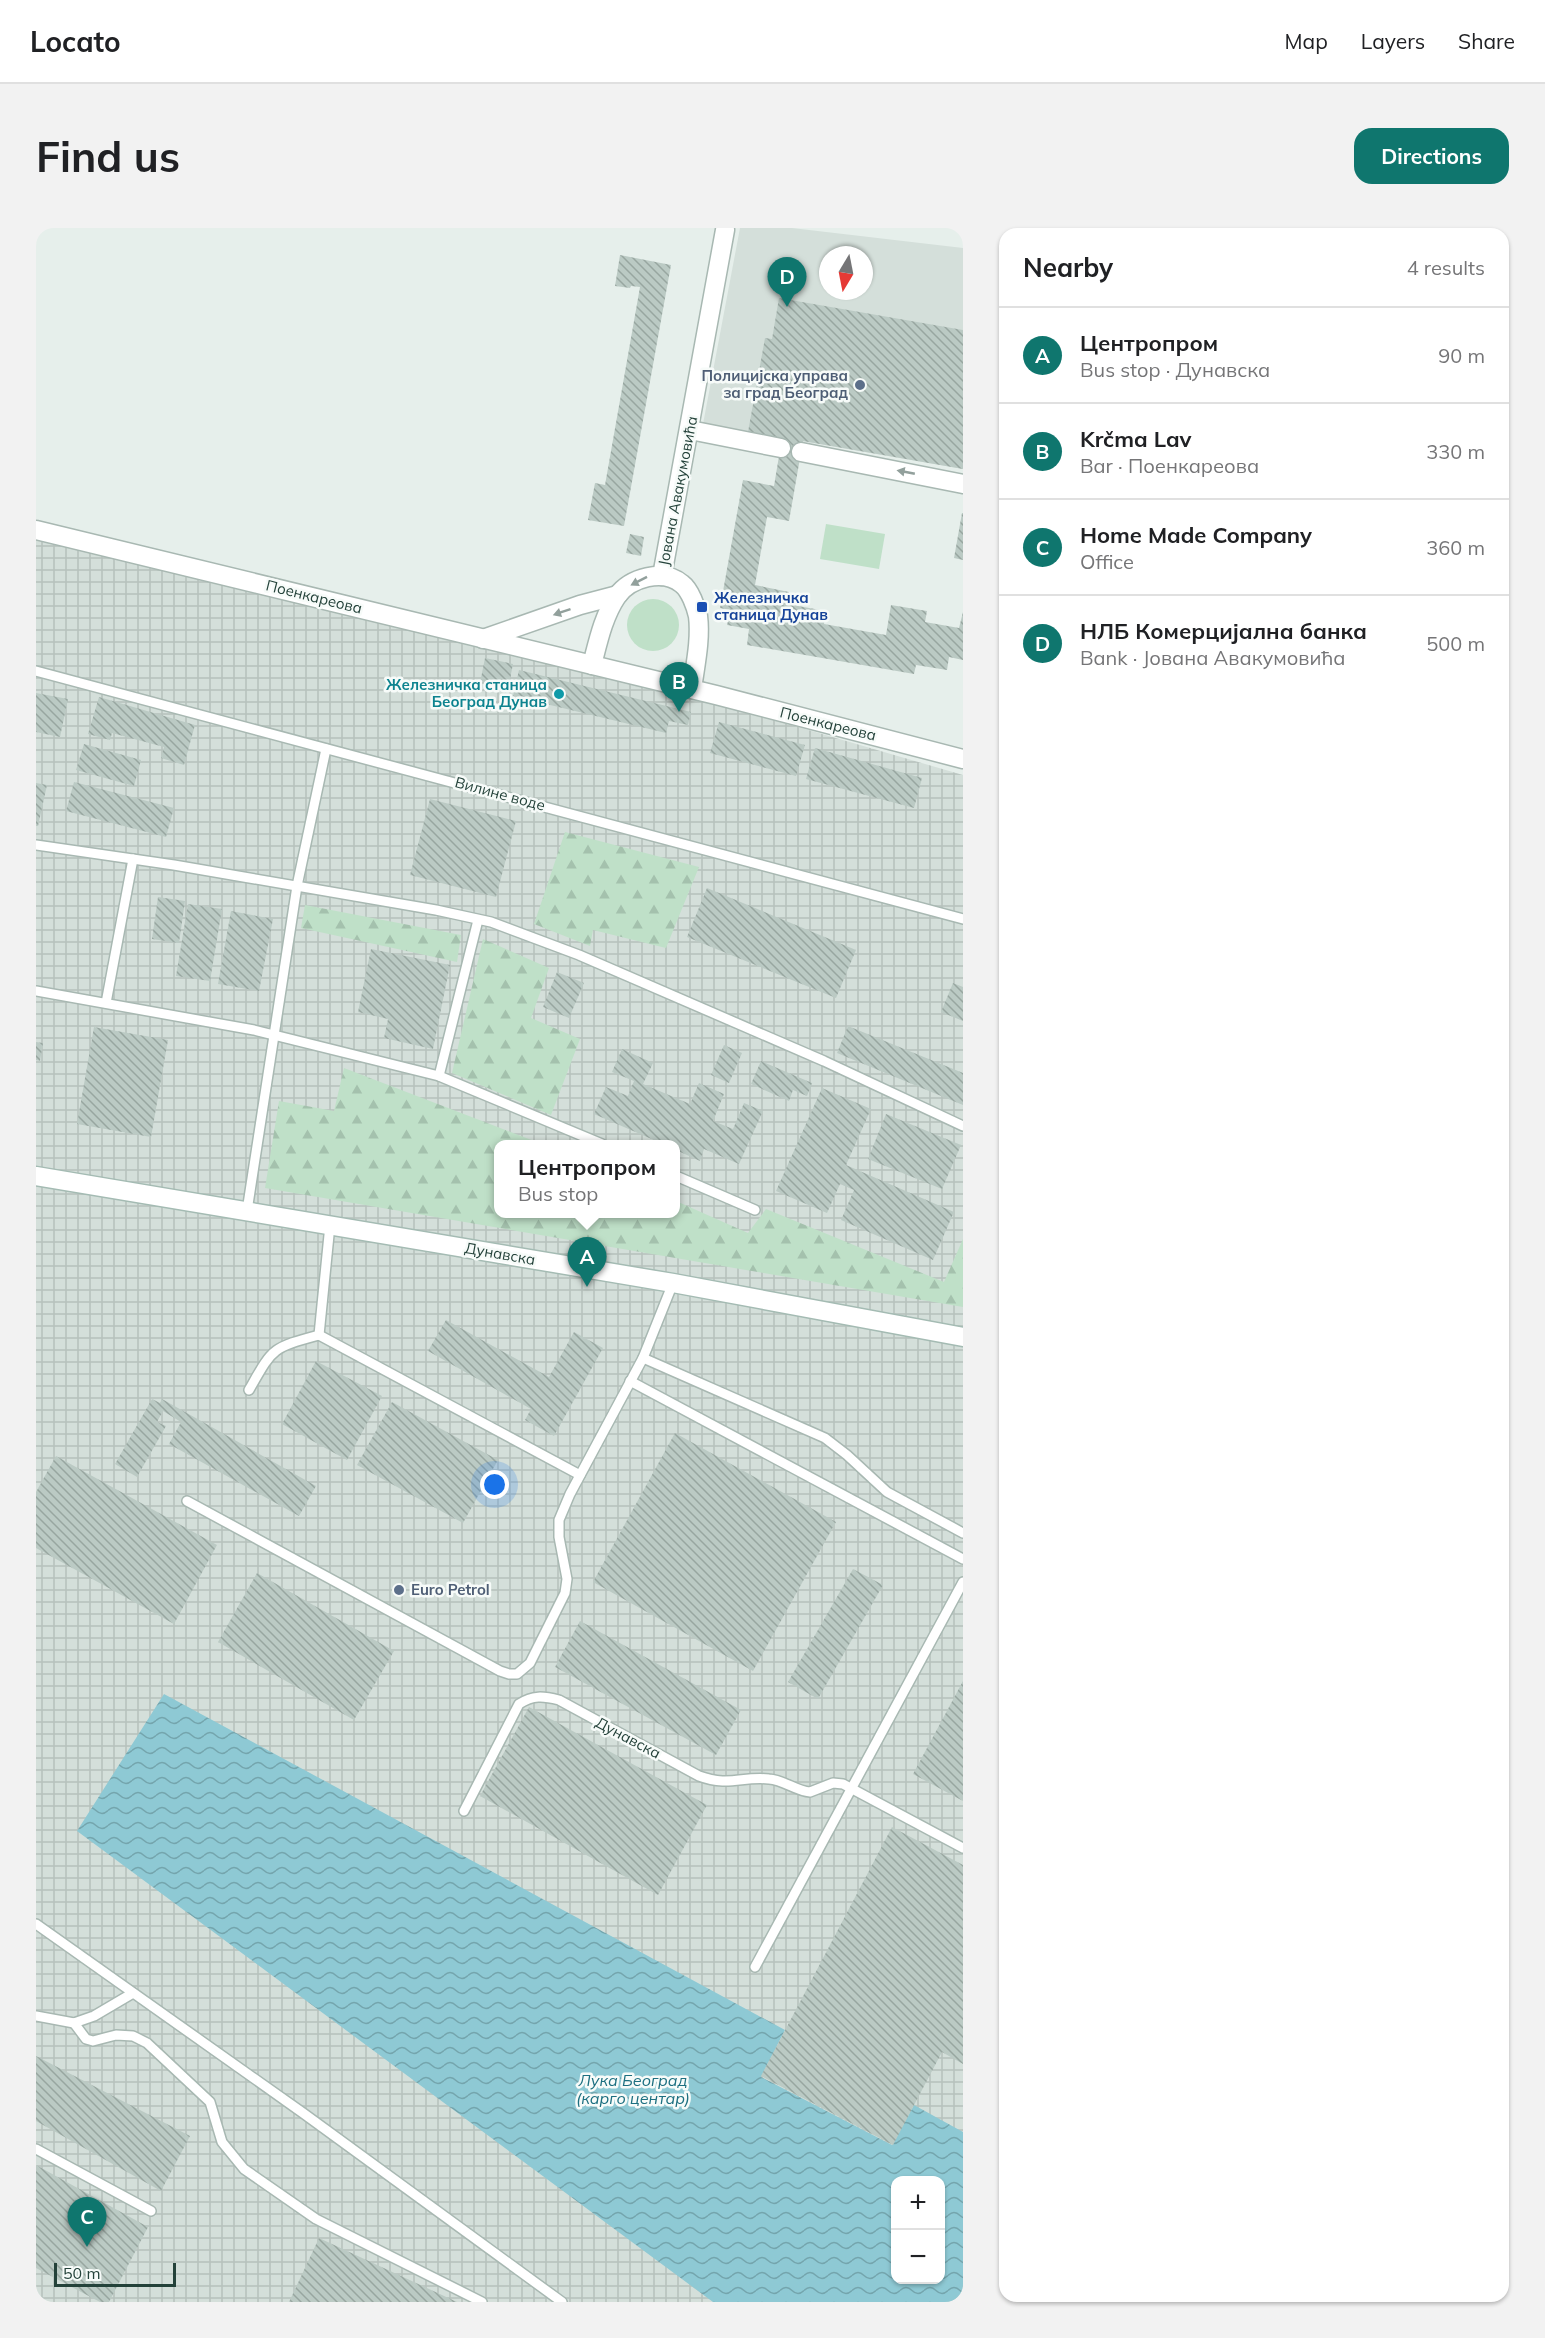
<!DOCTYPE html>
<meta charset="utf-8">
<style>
:root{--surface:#fff;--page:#f2f2f2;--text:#202124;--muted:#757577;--line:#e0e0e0;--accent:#0f766e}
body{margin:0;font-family:Mulish,sans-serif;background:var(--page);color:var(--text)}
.controls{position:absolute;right:18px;bottom:18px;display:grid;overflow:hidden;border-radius:12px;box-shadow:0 2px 4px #0004}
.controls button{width:54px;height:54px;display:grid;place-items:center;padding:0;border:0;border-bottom:2px solid var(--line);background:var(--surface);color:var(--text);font:30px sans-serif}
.compass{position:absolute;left:783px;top:18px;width:54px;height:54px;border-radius:50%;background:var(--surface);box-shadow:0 2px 4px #0004;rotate:190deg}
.scale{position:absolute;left:18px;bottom:15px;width:122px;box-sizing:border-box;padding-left:6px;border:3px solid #24423a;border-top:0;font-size:16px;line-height:21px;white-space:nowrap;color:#24423a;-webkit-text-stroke:4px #f7fbf9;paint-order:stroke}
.you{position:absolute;left:459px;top:1257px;width:21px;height:21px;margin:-15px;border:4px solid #fff;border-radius:50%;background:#1a73e8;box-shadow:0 0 0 9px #1a73e833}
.badge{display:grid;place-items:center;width:39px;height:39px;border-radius:50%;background:var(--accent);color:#fff;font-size:20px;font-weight:700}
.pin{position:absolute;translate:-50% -50px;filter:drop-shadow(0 2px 3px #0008)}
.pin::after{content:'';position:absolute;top:32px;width:21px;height:18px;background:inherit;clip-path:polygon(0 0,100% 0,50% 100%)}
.popup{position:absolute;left:458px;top:912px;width:186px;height:78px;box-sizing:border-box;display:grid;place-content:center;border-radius:12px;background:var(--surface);filter:drop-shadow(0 2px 4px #0005);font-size:20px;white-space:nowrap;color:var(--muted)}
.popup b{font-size:22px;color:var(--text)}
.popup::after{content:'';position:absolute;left:50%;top:100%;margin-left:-12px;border:12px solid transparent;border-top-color:var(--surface)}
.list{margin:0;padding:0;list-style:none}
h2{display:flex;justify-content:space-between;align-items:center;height:78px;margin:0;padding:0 24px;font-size:26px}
h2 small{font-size:20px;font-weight:400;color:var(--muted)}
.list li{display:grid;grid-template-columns:39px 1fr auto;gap:18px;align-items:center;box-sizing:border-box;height:96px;padding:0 24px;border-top:2px solid var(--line)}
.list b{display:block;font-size:22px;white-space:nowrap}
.list p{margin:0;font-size:20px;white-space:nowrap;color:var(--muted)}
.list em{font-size:20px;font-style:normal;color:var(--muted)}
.map{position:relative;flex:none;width:927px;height:2074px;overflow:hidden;border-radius:18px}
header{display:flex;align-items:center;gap:36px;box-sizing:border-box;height:84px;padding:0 30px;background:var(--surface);border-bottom:2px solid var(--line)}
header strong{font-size:28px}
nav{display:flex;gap:33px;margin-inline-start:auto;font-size:21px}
.intro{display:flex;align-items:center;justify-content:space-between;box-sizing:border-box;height:144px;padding:0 36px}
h1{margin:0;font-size:42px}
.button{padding:15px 27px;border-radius:18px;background:var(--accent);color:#fff;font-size:21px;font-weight:700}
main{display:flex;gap:36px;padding:0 36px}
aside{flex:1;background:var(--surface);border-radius:18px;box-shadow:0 2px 4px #0004}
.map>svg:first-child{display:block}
.built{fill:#d4dfda;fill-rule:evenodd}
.industrial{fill:url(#industrial-grid);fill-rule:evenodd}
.grass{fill:#bfe0c8}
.forest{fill:url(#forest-firs)}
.water{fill:url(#water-waves);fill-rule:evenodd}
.building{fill:url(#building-back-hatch)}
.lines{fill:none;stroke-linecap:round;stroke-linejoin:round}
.service-casing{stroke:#a8b8b2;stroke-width:12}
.minor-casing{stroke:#a8b8b2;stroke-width:21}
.tertiary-casing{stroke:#a8b8b2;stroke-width:21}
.secondary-casing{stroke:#a4bbb3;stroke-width:21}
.service{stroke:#fff;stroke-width:9}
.minor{stroke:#fff;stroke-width:18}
.tertiary{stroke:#fff;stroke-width:18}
.secondary{stroke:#fff;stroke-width:18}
.oneway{fill:#92a09c}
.service-dot{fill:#5c6f8a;stroke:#f7fbf9;stroke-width:2}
.transit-dot{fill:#1a4fb4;stroke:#f7fbf9;stroke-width:2}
.culture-dot{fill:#0f9aa8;stroke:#f7fbf9;stroke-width:2}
.labels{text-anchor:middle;stroke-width:5;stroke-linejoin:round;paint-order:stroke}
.service-label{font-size:15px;font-weight:bold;fill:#4e5e75;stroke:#f7fbf9;text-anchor:end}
.street-label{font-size:15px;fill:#24423a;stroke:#f7fbf9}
.transit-label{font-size:15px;font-weight:bold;fill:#164399;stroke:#f7fbf9;text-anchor:start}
.culture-label{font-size:15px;font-weight:bold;fill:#0d838f;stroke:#f7fbf9;text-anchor:end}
.water-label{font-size:16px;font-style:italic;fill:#1c6f80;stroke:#f7fbf9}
</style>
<header>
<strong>Locato</strong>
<nav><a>Map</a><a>Layers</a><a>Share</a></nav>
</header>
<div class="intro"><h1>Find us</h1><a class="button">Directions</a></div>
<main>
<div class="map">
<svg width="927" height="2074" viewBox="0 0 927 2074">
<defs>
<pattern id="industrial-grid" width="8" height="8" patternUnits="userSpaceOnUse" patternTransform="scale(1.5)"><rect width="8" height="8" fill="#d4dfda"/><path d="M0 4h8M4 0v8" fill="none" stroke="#b6c1bc"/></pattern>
<pattern id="forest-firs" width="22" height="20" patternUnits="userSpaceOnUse" patternTransform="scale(1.5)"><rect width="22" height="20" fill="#bfe0c8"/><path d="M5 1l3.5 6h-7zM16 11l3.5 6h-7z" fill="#a4c1ad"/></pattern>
<pattern id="water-waves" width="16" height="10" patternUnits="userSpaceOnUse" patternTransform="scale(1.5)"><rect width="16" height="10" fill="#8ec9d4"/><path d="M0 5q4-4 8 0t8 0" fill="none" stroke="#74a5ad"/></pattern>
<pattern id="building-back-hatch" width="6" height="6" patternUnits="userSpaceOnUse" patternTransform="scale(1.5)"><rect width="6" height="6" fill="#bbcac4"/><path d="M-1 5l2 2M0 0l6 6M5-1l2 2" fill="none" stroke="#98a6a0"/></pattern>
</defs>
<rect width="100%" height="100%" fill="#e6efeb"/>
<path class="built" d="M704,0H756L927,20V241L667,196ZM792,27H828V63H792Z"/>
<path class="industrial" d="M0,311L645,465L927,547V2074H0ZM462,916H640V986H462ZM860,1952H904V2052H860Z"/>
<g class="grass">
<path d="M790,296L849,306L843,341L784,331Z"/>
<circle cx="617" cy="397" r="26"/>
</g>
<g class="forest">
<path d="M529,604L663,639L630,720L557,702L554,718L498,696Z"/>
<path d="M269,677L425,707L421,734L265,700Z"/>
<path d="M447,711L513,740L495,790L544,811L515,887L416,845Z"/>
<path d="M308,840L506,916H462V986H640V973L712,1005L730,981L908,1054L927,1011V1079L229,960L243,873L298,883Z"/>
</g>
<path class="water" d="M128,1466L749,1802L725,1849L856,1917L878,1877L927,1904V2074H677L41,1603ZM860,1952H904V2052H860Z"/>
<g class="building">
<path d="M584,27L635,37L588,298L552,292L559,255L569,257L604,59L595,58L594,60L579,58Z"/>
<path d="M743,70L927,102V241L767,213L753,293L731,289L719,357L753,364L751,376L790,383L788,396L850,407L855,377L891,383L889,394L923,400L927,384V432L913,429L911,442L880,437L878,446L711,417L713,401L691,397L694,382L684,380L707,252L738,258L746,210L712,204L729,110L736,111Z"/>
<path d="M926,285H927V332L918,330Z"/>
<path d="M594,306L608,309L605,328L590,325Z"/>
<path d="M449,430L477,436L472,461L444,455Z"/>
<path d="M483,442L655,484L652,497L633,493L630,505L477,468Z"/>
<path d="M0,465L32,471L24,509L0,504Z"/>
<path d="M63,469L159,497L148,537L125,530L128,519L76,505L74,512L52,506Z"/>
<path d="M683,494L769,517L760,548L674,525Z"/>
<path d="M48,516L105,532L98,558L40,542Z"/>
<path d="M779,520L886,550L878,580L770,551Z"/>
<path d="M38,554L138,580L130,609L30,583Z"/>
<path d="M0,555L11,557L2,598H0Z"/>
<path d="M394,571L480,593L460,669L374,647Z"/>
<path d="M671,660L820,722L800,770L651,709Z"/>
<path d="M122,669L149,673L143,715L116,711Z"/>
<path d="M152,676L186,681L174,753L140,748Z"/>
<path d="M195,683L237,691L223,763L182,756Z"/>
<path d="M335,721L414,737L397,821L348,810L352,791L322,784Z"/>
<path d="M521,744L548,755L533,790L507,779Z"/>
<path d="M917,755L927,759V793L905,784Z"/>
<path d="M812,798L927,845V877L801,825Z"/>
<path d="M58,799L132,812L115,909L41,896Z"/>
<path d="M0,814L7,815L4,833L0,832Z"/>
<path d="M688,817L706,825L693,855L675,847Z"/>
<path d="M586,821L617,835L607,856L654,876L663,855L688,866L677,893L697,901L708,875L727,883L703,936L668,921L664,933L640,922V916H627L558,886L570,859L592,868L598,853L576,844Z"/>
<path d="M725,833L776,855L771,868L757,862L753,873L715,856Z"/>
<path d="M786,860L835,881L810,937L918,984L897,1032L805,992L818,962L804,956L791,985L740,963Z"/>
<path d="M850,886L925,917L906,961L832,931Z"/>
<path d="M410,1092L513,1149L538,1104L567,1120L518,1208L489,1192L495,1181L392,1123Z"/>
<path d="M280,1133L346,1168L311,1232L246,1196Z"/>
<path d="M116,1171L124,1175L126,1171L280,1258L263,1288L133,1216L145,1194L127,1183L121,1194L130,1198L101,1249L79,1236Z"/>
<path d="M356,1174L462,1232L427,1295L321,1237Z"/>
<path d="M639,1205L800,1294L717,1443L557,1354Z"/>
<path d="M20,1228L181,1317L138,1396L0,1320V1264Z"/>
<path d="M817,1341L847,1357L782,1471L752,1454Z"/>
<path d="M221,1345L358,1423L318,1492L182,1414Z"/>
<path d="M544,1393L705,1482L680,1527L519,1439Z"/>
<path d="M927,1453V1573L877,1546Z"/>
<path d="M493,1479L671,1577L622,1667L444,1568Z"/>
<path d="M856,1599L927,1637V1836L906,1824L857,1917L725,1848Z"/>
<path d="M0,1828L154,1908L125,1963L0,1893Z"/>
<path d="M0,1937L112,1999L73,2074H64L0,2040Z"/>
<path d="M283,2010L421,2074H253Z"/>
</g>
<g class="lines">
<g class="service-casing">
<g id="service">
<path d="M0,443L927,691"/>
<path d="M0,617L138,637L400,682L455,694L543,727L788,833L927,898"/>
<path d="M0,763L218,802L403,848L566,916"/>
<path d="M70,775L97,631"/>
<path d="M403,848L442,692"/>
<path d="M640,948L719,982"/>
<path d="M211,983L261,658L290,521"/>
<path d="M283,1107L544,1247"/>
<path d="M283,1107L294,997"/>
<path d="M607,1130L789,1210L811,1227L851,1264L927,1305"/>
<path d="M594,1153L927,1331"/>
<path d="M213,1162C237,1120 235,1120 283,1107"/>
<path d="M151,1273L464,1443L473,1446H481L494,1435L529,1365L531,1351L523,1309V1292L534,1266L607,1130L637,1055"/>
<path d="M428,1583L483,1476C497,1467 507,1468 523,1472L663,1548C693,1559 706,1548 733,1551C748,1552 760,1563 774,1564L797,1555L807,1556L927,1620"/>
<path d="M0,1696L267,1885L526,2074"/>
<path d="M719,1739L927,1354"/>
<path d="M0,1788L38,1795L58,1788L97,1765"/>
<path d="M38,1795L50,1811L57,1813L80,1807L97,1808L111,1815L174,1874L186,1914L208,1941L280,1991L446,2074"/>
<path d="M0,1921L115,1983"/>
</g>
</g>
<g class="minor-casing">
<g id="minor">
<path d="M654,202L745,220"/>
<path d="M765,224L927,256"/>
</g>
</g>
<g class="tertiary-casing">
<g id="tertiary">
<path d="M0,302L680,467L927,531"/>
<path d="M626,348L689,2"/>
<path d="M447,411L544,377L582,367"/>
<path d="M556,437C562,414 567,389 581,368C594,350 627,340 646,356C654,362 660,379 662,388C665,412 659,438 656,461"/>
</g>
</g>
<g class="secondary-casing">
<path id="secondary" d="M0,948L637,1055L927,1109"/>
</g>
<use href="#service" class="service"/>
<use href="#minor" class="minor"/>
<use href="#tertiary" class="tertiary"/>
<use href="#secondary" class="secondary"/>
</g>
<defs><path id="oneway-solid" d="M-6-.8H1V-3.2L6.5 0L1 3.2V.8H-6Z" transform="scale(1.5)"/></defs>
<g class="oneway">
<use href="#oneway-solid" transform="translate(870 244) rotate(-169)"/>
<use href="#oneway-solid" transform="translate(603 353) rotate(153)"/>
<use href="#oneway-solid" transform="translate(526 384) rotate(161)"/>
</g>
<g class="service-dot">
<circle cx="824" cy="157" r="6"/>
<circle cx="363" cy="1362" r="6"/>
</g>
<rect class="transit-dot" x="660" y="373" width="12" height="12" rx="3"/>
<circle class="culture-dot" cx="523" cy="466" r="6"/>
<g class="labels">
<g class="service-label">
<text x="812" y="153">Полицијска управа<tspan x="812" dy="17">за град Београд</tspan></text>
<text x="375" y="1367" text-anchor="start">Euro Petrol</text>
</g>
<g class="street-label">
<text transform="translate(642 263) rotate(-79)" y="5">Јована Авакумовића</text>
<text transform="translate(278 369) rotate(14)" y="5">Поенкареова</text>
<text transform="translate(792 496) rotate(14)" y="5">Поенкареова</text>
<text transform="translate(464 566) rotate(15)" y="5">Вилине воде</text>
<text transform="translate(464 1026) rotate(10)" y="5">Дунавска</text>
<text transform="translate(592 1510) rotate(28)" y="5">Дунавска</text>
</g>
<g class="transit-label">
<text x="678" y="375">Железничка<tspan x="678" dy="17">станица Дунав</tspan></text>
</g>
<g class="culture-label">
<text x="511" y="462">Железничка станица<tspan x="511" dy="17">Београд Дунав</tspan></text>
</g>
<g class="water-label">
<text x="597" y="1858">Лука Београд<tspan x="597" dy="18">(карго центар)</tspan></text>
</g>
</g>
</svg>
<div class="controls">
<button>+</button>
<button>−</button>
</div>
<svg class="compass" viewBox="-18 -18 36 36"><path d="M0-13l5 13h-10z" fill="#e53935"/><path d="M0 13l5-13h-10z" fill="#757577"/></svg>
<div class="scale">50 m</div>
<div class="you"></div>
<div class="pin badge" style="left:551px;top:1059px">A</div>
<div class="popup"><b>Центропром</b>Bus stop</div>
<div class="pin badge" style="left:643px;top:484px">B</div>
<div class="pin badge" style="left:51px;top:2019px">C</div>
<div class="pin badge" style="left:751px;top:79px">D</div>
</div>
<aside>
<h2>Nearby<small>4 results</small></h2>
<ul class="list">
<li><span class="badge">A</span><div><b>Центропром</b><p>Bus stop · Дунавска</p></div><em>90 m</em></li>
<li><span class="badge">B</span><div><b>Krčma Lav</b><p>Bar · Поенкареова</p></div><em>330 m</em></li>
<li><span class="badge">C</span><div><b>Home Made Company</b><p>Office</p></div><em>360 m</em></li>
<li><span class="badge">D</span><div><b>НЛБ Комерцијална банка</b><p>Bank · Јована Авакумовића</p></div><em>500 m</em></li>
</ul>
</aside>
</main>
